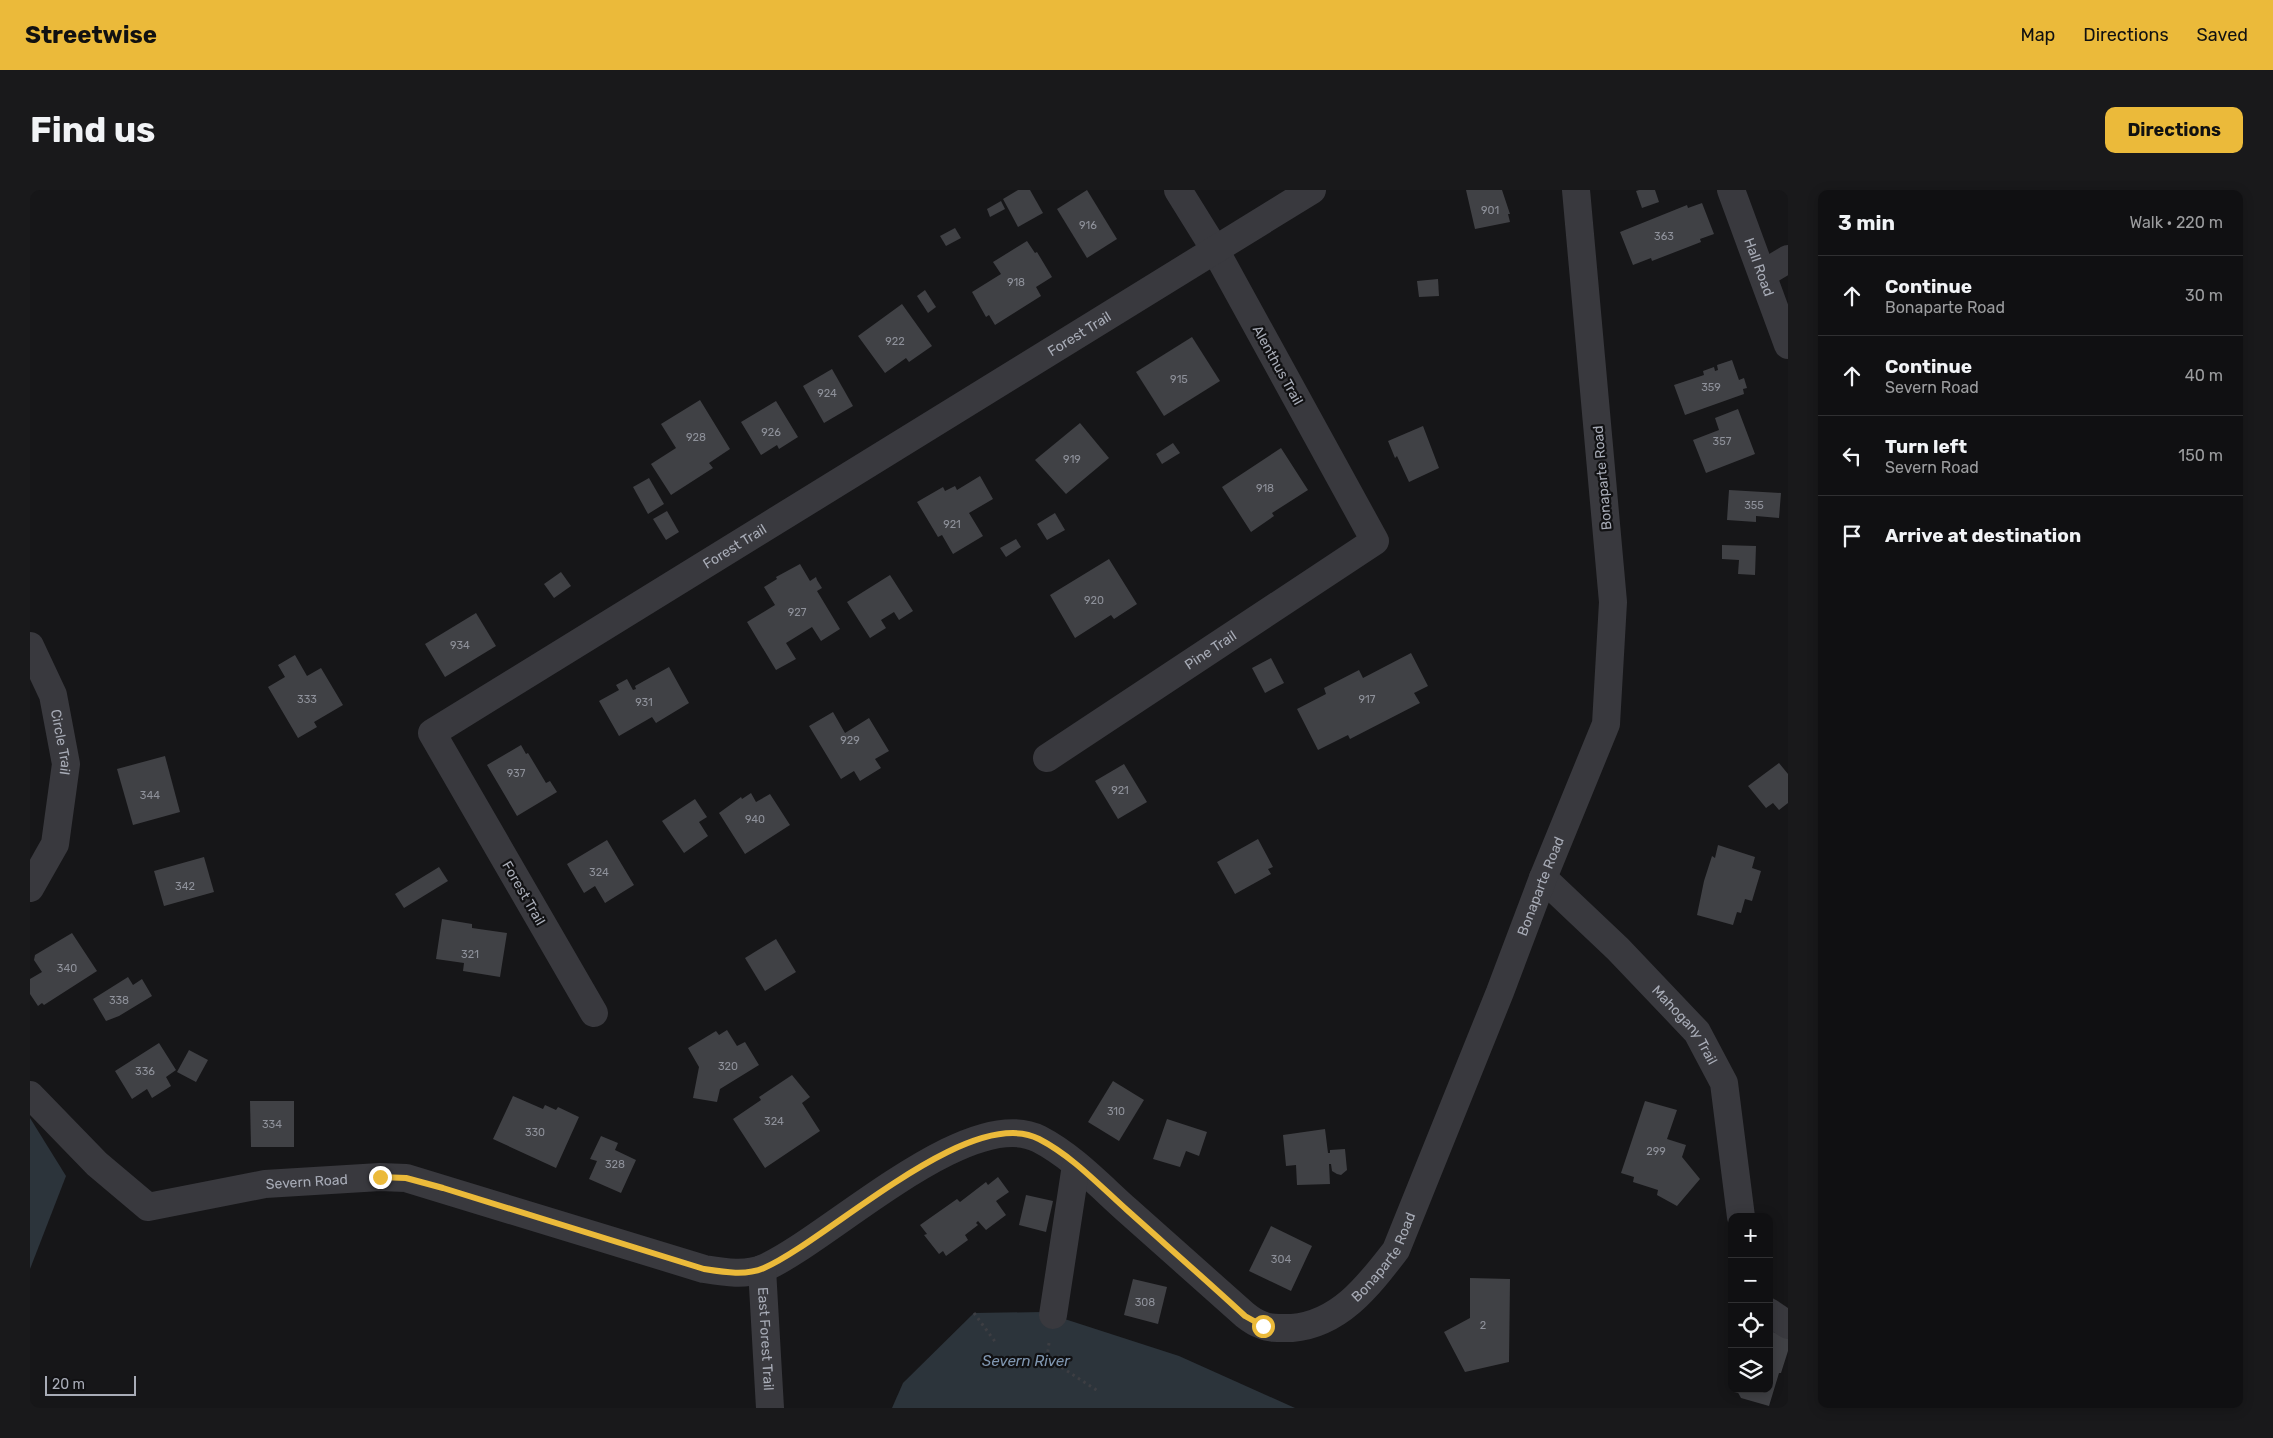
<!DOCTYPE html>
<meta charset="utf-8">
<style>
:root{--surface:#101012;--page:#19191b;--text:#f1f3f6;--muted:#9c9d9f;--line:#303032;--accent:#ebba3a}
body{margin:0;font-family:Rubik,sans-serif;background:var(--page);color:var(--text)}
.controls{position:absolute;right:15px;bottom:15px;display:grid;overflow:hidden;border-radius:10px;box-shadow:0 2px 12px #0003}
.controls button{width:45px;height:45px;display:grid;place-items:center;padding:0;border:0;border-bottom:1px solid var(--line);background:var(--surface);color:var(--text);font:25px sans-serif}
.scale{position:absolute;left:15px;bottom:12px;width:91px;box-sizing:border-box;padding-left:5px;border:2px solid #a8acb7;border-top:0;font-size:14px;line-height:18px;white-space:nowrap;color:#a8acb7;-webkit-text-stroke:4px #111113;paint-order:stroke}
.stop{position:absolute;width:15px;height:15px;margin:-11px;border:4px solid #ebba3a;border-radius:50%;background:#fff}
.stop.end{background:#ebba3a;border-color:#fff;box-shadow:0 1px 5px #0008}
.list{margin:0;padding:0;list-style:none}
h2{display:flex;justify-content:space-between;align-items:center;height:65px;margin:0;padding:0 20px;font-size:21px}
h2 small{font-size:16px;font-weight:400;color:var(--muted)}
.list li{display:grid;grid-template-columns:32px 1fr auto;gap:15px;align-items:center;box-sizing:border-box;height:80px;padding:0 20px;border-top:1px solid var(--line)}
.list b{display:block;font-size:19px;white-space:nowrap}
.list p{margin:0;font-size:16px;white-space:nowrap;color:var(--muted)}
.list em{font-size:16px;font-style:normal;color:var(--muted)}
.icon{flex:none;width:28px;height:28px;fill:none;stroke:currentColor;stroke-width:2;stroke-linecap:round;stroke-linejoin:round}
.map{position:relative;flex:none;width:1758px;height:1218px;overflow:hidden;border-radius:10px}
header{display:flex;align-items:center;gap:30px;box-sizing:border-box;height:70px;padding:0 25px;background:var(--accent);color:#111}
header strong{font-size:24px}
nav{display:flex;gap:28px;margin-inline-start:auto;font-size:18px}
.intro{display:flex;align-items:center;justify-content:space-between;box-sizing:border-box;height:120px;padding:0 30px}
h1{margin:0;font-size:35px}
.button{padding:12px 22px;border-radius:10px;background:var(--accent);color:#111;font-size:18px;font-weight:700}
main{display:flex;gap:30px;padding:0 30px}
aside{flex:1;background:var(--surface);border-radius:10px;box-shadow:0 2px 12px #0003}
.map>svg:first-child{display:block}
.water{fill:#2c343b}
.building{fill:#404145}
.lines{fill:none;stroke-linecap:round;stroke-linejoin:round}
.path{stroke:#3d3e43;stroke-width:3;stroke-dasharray:2.5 4;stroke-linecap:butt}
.minor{stroke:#39393e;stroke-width:28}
.route{stroke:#ebba3a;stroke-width:6}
.labels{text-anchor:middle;stroke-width:4.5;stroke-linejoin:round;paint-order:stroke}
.number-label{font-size:11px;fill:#8e919a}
.street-label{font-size:14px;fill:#a8acb7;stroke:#111113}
.water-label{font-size:15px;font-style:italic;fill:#8097b1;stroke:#111113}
</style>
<header>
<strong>Streetwise</strong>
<nav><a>Map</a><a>Directions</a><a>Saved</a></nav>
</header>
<div class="intro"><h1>Find us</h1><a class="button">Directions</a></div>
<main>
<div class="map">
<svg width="1758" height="1218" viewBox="0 0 1758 1218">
<rect width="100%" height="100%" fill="#161618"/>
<g class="water">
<path d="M0,928L36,986L0,1079Z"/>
<path d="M1013,1122L1149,1166L1265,1218H862L873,1193L944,1123Z"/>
</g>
<g class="building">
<path d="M988,0H1000L1013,23L988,37L973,9Z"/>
<path d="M1057,0L1087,49L1057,68L1027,19Z"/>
<path d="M1436,0H1472L1480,24H1478L1480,32L1445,39Z"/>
<path d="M1609,0H1625L1629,12L1612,18L1606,1Z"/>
<path d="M971,11L975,19L960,27L957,19Z"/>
<path d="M1672,13L1684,44L1670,49L1671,52L1622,71L1621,68L1603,75L1590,42L1657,15L1658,18Z"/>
<path d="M925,38L931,48L916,56L910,46Z"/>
<path d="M997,51L1005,63L1007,62L1022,87L1006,97L1011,106L965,135L959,125L956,127L942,102L971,84L963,72Z"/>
<path d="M1408,89L1409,106L1389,107L1387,91Z"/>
<path d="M895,100L906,117L898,123L887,106Z"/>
<path d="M872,114L902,156L879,172L876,168L855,183L828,146Z"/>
<path d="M1162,147L1190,191L1134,226L1106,182Z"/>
<path d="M1702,170L1709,190L1714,188L1717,198L1713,199L1714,204L1655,225L1644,195L1674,185L1673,181L1684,177L1685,181L1688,180L1687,175Z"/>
<path d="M802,179L823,216L794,233L773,196Z"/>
<path d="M670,210L700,259L679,273L683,278L641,305L621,274L646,258L631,234Z"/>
<path d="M746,211L768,247L749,259L747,255L731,265L711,232Z"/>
<path d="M1708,219L1725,264L1676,283L1663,250L1689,240L1685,228Z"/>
<path d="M1050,233L1079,268L1036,304L1005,270Z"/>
<path d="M1393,236L1409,278L1379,292L1367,266L1365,268L1358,251Z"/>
<path d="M1143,253L1150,263L1132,274L1126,264Z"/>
<path d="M1251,258L1278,300L1242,323L1244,326L1221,342L1192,297Z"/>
<path d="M950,286L963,309L939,323L953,346L923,364L912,345L908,347L887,312L913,297L915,301L925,296L927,300Z"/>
<path d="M619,288L634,314L618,324L603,297Z"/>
<path d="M1699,300L1751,303L1749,328L1726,326V332L1697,330Z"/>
<path d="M637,321L649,342L636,350L623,329Z"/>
<path d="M1025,323L1035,340L1017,350L1007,334Z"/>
<path d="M986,349L991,357L976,367L970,358Z"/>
<path d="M1692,355L1726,356L1725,385L1708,384L1709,370L1692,369Z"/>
<path d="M1079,369L1107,414L1084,429L1081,425L1045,448L1020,405Z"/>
<path d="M770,374L780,391L786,387L787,390L792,398L787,401L810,439L791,451L782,437L756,453L766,469L746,480L717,432L745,415L734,397L747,389L746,387Z"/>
<path d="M531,382L541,396L524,408L514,394Z"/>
<path d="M860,385L883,421L869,430L864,422L851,430L856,438L840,448L817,412Z"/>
<path d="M446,423L466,456L415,487L395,454Z"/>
<path d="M1381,463L1398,496L1384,503L1390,513L1320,549L1318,545L1288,560L1267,519L1296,504L1294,498L1329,480L1333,488Z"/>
<path d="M265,465L277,486L291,478L313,515L284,532L287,537L268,548L238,497L255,487L248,475Z"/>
<path d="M1241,468L1254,493L1235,503L1222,478Z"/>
<path d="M639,477L659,513L626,533L622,527L589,546L569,511L589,500L586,495L597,489L603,500L606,499L605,496Z"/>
<path d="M803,522L815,543L839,528L859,561L845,569L851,578L830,591L824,581L811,589L779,536Z"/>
<path d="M491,555L496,564L498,563L516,593L520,591L527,602L487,626L457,575Z"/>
<path d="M135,566L150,622L103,635L87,579Z"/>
<path d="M1749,573L1758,584V613L1749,620L1743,613L1736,618L1718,596Z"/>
<path d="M1094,574L1117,612L1088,629L1065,591Z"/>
<path d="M721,603L726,612L740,604L760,635L715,664L689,623L711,607L712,609Z"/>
<path d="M665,609L677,627L669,632L678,646L654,663L632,631Z"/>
<path d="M1228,649L1243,677L1238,679L1241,684L1205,704L1187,672Z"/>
<path d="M577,650L604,695L575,713L565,696L554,703L537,674Z"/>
<path d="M1688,655L1725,667L1722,678L1731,681L1722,711L1715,709L1711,723L1707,722L1703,735L1667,725L1674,691L1682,666L1685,668Z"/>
<path d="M174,667L184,702L134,716L124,681Z"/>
<path d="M409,677L418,691L374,718L365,704Z"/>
<path d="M412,729L442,734V738L477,743L470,787L433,781L434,773L406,769Z"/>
<path d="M42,743L67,781L14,815L12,813L8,816L0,804V789L12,782L4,770L5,765Z"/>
<path d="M746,749L766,782L735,801L715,768Z"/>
<path d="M98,787L103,795L112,789L122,806L89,826L76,831L63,809Z"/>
<path d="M697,840L707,856L715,852L729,875L690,899L687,912L663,908L669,877L658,858L686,841L689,845Z"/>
<path d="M129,853L146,880L136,887L141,896L122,908L117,899L102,909L85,881Z"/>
<path d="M159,860L178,870L166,892L147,882Z"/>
<path d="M762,885L780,907L772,913L790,941L735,978L703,929L731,910L729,907Z"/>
<path d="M1083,891L1114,910L1089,951L1058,932Z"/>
<path d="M483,906L513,919L515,915L526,920L528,917L549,927L526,978L463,949Z"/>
<path d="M220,911H264V957H221Z"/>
<path d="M1615,911L1647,920L1637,949L1656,955L1652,967L1670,989L1647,1016L1627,1005L1628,1000L1603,992L1604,987L1591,983Z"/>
<path d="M1137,929L1177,942L1169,966L1156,961L1150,977L1123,969Z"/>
<path d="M1295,939L1298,963H1300V960L1315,959L1317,980L1311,985L1307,984L1302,981L1301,974H1299L1300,994L1267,995L1266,975L1256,976L1253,945Z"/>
<path d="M571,946L588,953L585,960L606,970L591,1003L559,989L567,971L560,969Z"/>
<path d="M968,987L979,1002L966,1011L976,1025L956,1040L948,1031L946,1033L948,1035L935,1045L938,1050L916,1066L913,1061L909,1064L894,1045L897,1044L890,1035L927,1009L930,1012L956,992L958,995Z"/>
<path d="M996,1005L1023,1011L1016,1042L989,1035Z"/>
<path d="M1241,1036L1282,1056L1261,1101L1219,1081Z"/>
<path d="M1440,1088L1480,1089L1479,1172L1435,1182L1414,1142L1440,1128Z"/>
<path d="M1103,1089L1137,1097L1128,1134L1094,1125Z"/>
<path d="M1740,1141L1758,1147V1161L1751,1183H1749L1739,1216L1711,1208L1706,1199H1739Z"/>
</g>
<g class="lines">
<g class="path">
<path d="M944,1123L966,1153"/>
<path d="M1019,1153L1017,1168L1068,1201"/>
</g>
<g class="minor">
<path id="s1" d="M1701,0L1758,155"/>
<path d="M1733,84L1758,69"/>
<path id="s2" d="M0,456L23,505L36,574L25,654L0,698"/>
<path id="s3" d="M1017,568L1345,351L1184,58L1148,0"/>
<path id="s4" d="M1513,688L1588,759L1667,842L1694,893L1711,1027"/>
<path id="s5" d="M564,823L402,543L1282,0"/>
<path id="s6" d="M0,905L67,974L118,1017L235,994L350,987L376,988L674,1079C693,1082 716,1086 734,1078C798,1050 939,913 1009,949C1042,966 1069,995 1097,1020C1136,1055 1176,1090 1215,1125C1220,1129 1226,1133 1232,1135C1240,1139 1252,1138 1262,1138C1310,1134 1339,1095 1366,1060L1470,802L1513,688L1576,534L1583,412L1546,0"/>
<path id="s7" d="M732,1079L740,1218"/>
<path d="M1739,1122L1758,1135"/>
<path d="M1023,1125L1046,975"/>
</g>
</g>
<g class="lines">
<path class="route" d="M350,987L376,988L413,998L674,1079C693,1082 716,1086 734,1078C798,1050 940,913 1009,949C1042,966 1069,995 1097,1020C1136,1055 1176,1090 1215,1126L1233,1136"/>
</g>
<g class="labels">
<g class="number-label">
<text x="1460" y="24">901</text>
<text x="1058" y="39">916</text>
<text x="1634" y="50">363</text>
<text x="986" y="96">918</text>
<text x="865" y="155">922</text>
<text x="1149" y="193">915</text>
<text x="1681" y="201">359</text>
<text x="797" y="207">924</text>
<text x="741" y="246">926</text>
<text x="666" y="251">928</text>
<text x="1692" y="255">357</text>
<text x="1042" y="273">919</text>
<text x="1235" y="302">918</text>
<text x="1724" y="319">355</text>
<text x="922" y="338">921</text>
<text x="1064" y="414">920</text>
<text x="767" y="426">927</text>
<text x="430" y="459">934</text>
<text x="277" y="513">333</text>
<text x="1337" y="513">917</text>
<text x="614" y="516">931</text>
<text x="820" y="554">929</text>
<text x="486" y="587">937</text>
<text x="1090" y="604">921</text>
<text x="120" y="609">344</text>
<text x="725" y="633">940</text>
<text x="569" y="686">324</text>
<text x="155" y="700">342</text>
<text x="440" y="768">321</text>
<text x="37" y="782">340</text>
<text x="89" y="814">338</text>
<text x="698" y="880">320</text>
<text x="115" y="885">336</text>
<text x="1086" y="925">310</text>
<text x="744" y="935">324</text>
<text x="242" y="938">334</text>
<text x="505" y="946">330</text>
<text x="1626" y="965">299</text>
<text x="585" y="978">328</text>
<text x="1251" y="1073">304</text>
<text x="1115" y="1116">308</text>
<text x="1453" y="1139">2</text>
</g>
<g class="street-label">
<text dy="5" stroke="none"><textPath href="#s1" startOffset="82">Hall Road</textPath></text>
<text dy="5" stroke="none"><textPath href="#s5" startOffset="1084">Forest Trail</textPath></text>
<text transform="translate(1248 175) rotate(61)" y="5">Alenthus Trail</text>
<text transform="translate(1572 288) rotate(-95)" y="5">Bonaparte Road</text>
<text dy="5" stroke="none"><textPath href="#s5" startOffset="679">Forest Trail</textPath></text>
<text dy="5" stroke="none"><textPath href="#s3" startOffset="196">Pine Trail</textPath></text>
<text dy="5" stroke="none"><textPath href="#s2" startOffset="102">Circle Trail</textPath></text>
<text dy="5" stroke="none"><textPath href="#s6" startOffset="1956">Bonaparte Road</textPath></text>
<text transform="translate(494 703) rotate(60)" y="5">Forest Trail</text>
<text dy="5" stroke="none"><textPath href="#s4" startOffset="205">Mahogany Trail</textPath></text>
<text dy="5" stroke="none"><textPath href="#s6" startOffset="324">Severn Road</textPath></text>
<text dy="5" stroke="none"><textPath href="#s6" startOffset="1552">Bonaparte Road</textPath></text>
<text dy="5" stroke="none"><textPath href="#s7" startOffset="70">East Forest Trail</textPath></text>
</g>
<g class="water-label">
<text x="996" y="1176">Severn River</text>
</g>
</g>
</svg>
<div class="controls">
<button>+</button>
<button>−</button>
<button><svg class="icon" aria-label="locate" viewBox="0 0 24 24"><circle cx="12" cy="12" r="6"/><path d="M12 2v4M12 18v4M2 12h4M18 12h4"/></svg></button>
<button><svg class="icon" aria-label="layers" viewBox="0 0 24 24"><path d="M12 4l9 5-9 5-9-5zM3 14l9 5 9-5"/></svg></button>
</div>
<div class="scale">20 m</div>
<div class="stop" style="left:1233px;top:1136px"></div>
<div class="stop end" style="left:350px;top:987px"></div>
</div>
<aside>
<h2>3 min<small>Walk · 220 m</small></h2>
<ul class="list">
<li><svg class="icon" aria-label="ahead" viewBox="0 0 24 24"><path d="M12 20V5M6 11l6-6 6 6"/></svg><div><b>Continue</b><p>Bonaparte Road</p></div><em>30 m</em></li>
<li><svg class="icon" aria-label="ahead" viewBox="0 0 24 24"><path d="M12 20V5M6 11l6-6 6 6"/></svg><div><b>Continue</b><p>Severn Road</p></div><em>40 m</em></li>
<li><svg class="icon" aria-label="left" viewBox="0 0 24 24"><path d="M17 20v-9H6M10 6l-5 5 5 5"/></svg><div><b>Turn left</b><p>Severn Road</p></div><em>150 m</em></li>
<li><svg class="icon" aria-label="arrive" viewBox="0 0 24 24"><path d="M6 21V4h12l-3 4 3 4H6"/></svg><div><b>Arrive at destination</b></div></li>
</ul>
</aside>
</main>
